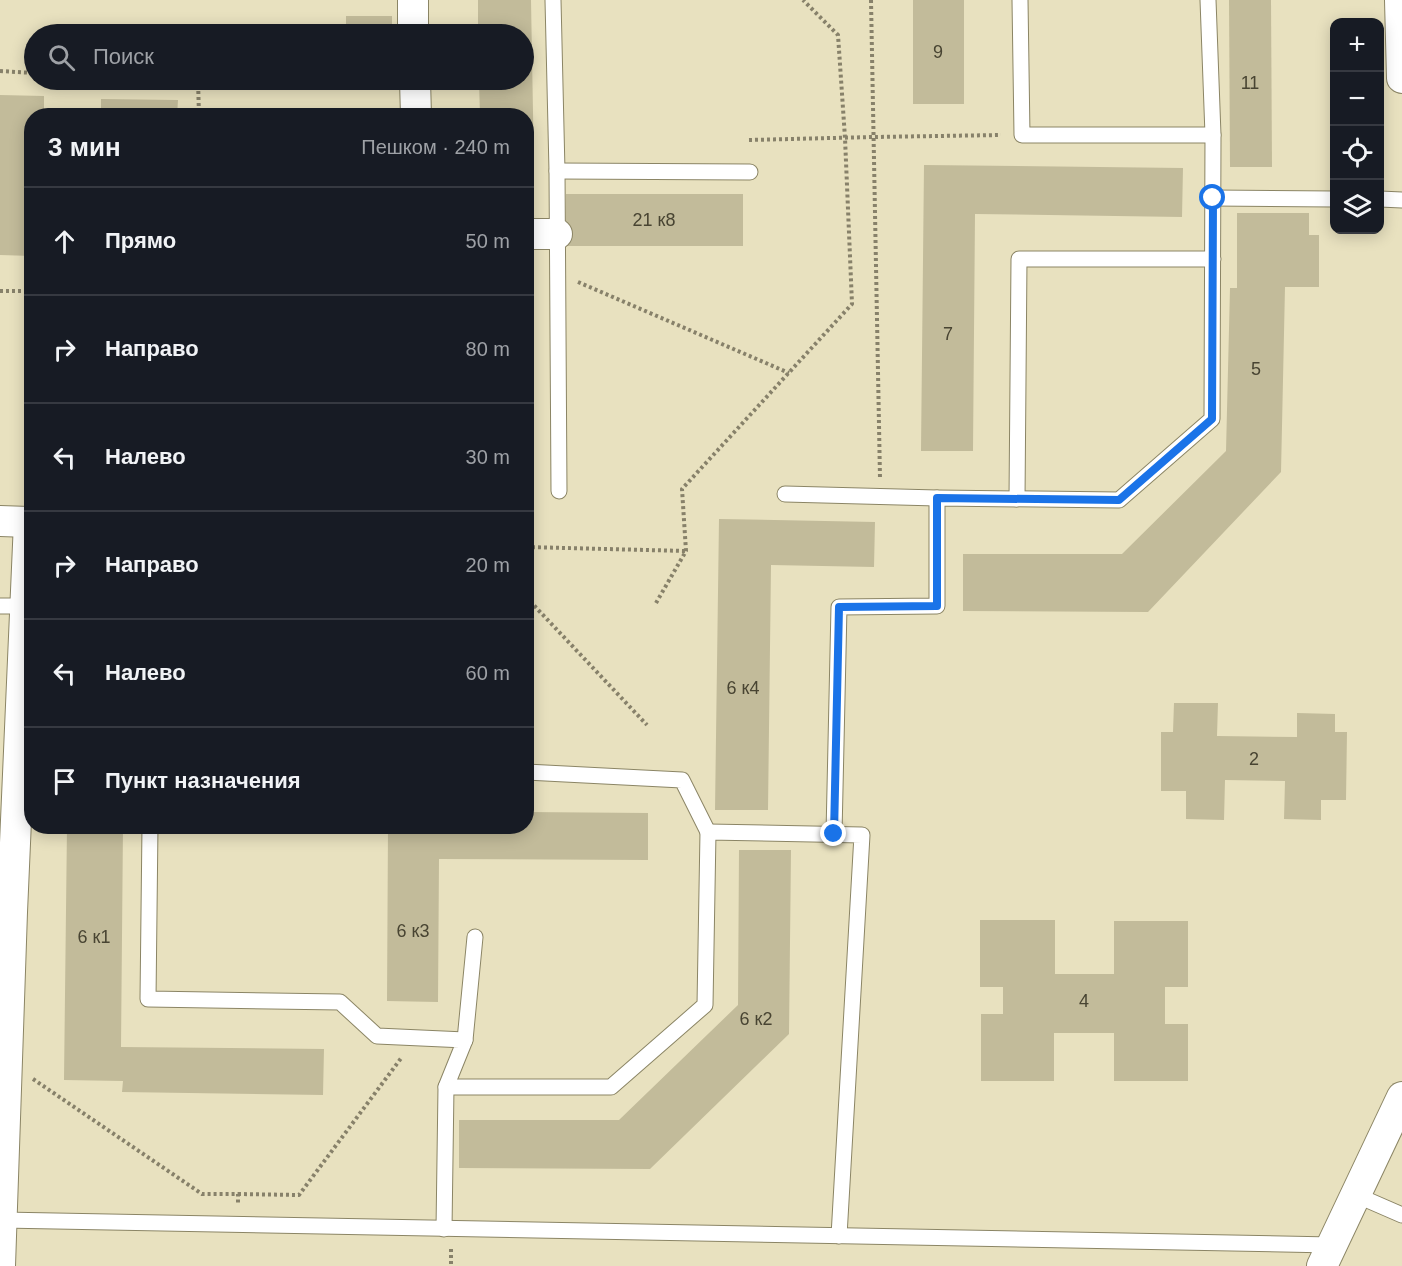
<!DOCTYPE html>
<html lang="ru">
<meta charset="utf-8">
<style>
:root{--surface:#171b24;--page:#242831;--text:#f1f3f6;--muted:#9ea1a6;--line:#363941}
body{margin:0;font-family:Helvetica,sans-serif;background:var(--page);color:var(--text)}
.controls{position:absolute;right:18px;top:18px;display:grid;overflow:hidden;border-radius:12px;box-shadow:0 3px 15px #0003}
.controls button{width:54px;height:54px;display:grid;place-items:center;padding:0;border:0;border-bottom:2px solid var(--line);background:var(--surface);color:var(--text);font:30px sans-serif}
.stop{position:absolute;width:18px;height:18px;margin:-14px;border:4px solid #1a73e8;border-radius:50%;background:#fff}
.stop.end{background:#1a73e8;border-color:#fff;box-shadow:0 2px 6px #0008}
.list{margin:0;padding:0;list-style:none}
h2{display:flex;justify-content:space-between;align-items:center;height:78px;margin:0;padding:0 24px;font-size:26px}
h2 small{font-size:20px;font-weight:400;color:var(--muted)}
.list li{display:grid;grid-template-columns:39px 1fr auto;gap:18px;align-items:center;box-sizing:border-box;height:108px;padding:0 24px;border-top:2px solid var(--line)}
.list b{display:block;font-size:22px;white-space:nowrap}
.list em{font-size:20px;font-style:normal;color:var(--muted)}
.icon{flex:none;width:33px;height:33px;fill:none;stroke:currentColor;stroke-width:2;stroke-linecap:round;stroke-linejoin:round}
.map{position:relative;flex:none;width:1402px;height:1266px;overflow:hidden}
.search{position:absolute;background:var(--surface);box-shadow:0 3px 15px #0003;left:24px;top:24px;width:510px;height:66px;display:flex;align-items:center;gap:15px;box-sizing:border-box;padding:0 21px;border-radius:33px;color:var(--muted);font-size:22px}
.panel{position:absolute;background:var(--surface);box-shadow:0 3px 15px #0003;left:24px;top:108px;width:510px;height:726px;border-radius:24px}
.map>svg:first-child{display:block}
.building{fill:#c2bb9a}
.lines{fill:none;stroke-linecap:round;stroke-linejoin:round}
.service-casing{stroke:#8b8565;stroke-width:17}
.minor-casing{stroke:#8b8565;stroke-width:32}
.path{stroke:#87816a;stroke-width:4;stroke-dasharray:3 3;stroke-linecap:butt}
.service{stroke:#fff;stroke-width:15}
.minor{stroke:#fff;stroke-width:30}
.route{stroke:#1a73e8;stroke-width:8}
.labels{text-anchor:middle;stroke-width:4.5;stroke-linejoin:round;paint-order:stroke}
.number-label{font-size:18px;fill:#484432}
</style>
<div class="map">
<svg width="1402" height="1266" viewBox="0 0 1402 1266">
<rect width="100%" height="100%" fill="#e8e1bf"/>
<g class="building">
<path d="M478,0H531L534,168H526V116H480L479,80H524V34H478Z"/>
<rect x="913" y="0" width="51" height="104"/>
<path d="M1229,0H1271L1272,167H1230Z"/>
<rect x="346" y="16" width="46" height="18"/>
<path d="M0,95L44,96V116H32V256L0,255Z"/>
<path d="M101,99L178,100L177,116H101Z"/>
<path d="M924,165L1183,168L1182,217L975,214L973,451H921Z"/>
<path d="M566,194H743V246H565Z"/>
<path d="M1237,213H1309V235H1319V287H1285L1281,472L1148,612L963,611V554H1122L1226,451L1230,288H1237Z"/>
<path d="M719,519L875,522L874,567L771,565L768,810H715Z"/>
<path d="M1174,703H1218L1217,736L1297,737V713L1335,714V732H1347L1346,800H1321V820L1284,819L1285,781L1225,780L1224,820L1186,819V791H1161V732H1173Z"/>
<path d="M526,812L648,813V860L439,859L438,1002L387,1001L388,826H526Z"/>
<path d="M67,826H123L121,1047L324,1049L323,1095L122,1092L123,1081L64,1080Z"/>
<path d="M739,850H791L789,1034L650,1169L459,1168V1120H619L738,1005Z"/>
<path d="M980,920H1055V974H1114V921H1188V987H1165V1024H1188V1081H1114V1033H1054V1081H981V1014H1003V987H980Z"/>
</g>
<g class="lines">
<g class="service-casing">
<g id="service">
<path d="M553,0L557,171L559,491"/>
<path d="M1020,0L1022,135H1213"/>
<path d="M557,171L750,172"/>
<path d="M1213,198L1334,199"/>
<path d="M1380,199L1402,200"/>
<path d="M785,494L937,498"/>
<path d="M1017,499L1019,259H1213"/>
<path d="M0,606H25"/>
<path d="M526,772L682,780L708,832"/>
<path d="M150,826L148,999L340,1002L377,1036L465,1040L446,1087L444,1229"/>
<path d="M834,834L839,607L937,606V498L1119,500L1212,419L1213,135L1208,0"/>
<path d="M465,1040L475,937"/>
<path d="M446,1087H611L705,1005L708,832L862,835L839,1236"/>
<path d="M1356,1195L1402,1215"/>
<path d="M2,1220L1332,1245"/>
</g>
</g>
<g class="minor-casing">
<g id="minor">
<path d="M413,0V34"/>
<path d="M1400,0L1402,78"/>
<path d="M415,80L416,116"/>
<path d="M526,234H557"/>
<path d="M0,521L29,522"/>
<path d="M0,1266L12,912L29,522H32"/>
<path d="M1322,1266L1402,1097"/>
</g>
</g>
<g class="path">
<path d="M871,0L880,478"/>
<path d="M0,71L34,73"/>
<path d="M197,80H198L199,116"/>
<path d="M749,140L873,137L1001,135"/>
<path d="M578,282L789,373"/>
<path d="M0,291H32"/>
<path d="M526,547L686,551"/>
<path d="M526,597L647,725"/>
<path d="M656,603L686,551L682,489L852,304L845,138L838,35L803,0"/>
<path d="M33,1079L202,1194H238V1205"/>
<path d="M238,1194L299,1195L402,1057"/>
<path d="M451,1249V1266"/>
</g>
<use href="#service" class="service"/>
<use href="#minor" class="minor"/>
</g>
<g class="lines">
<path class="route" d="M834,834L839,607L937,606V498L1119,500L1212,419L1213,198"/>
</g>
<g class="labels">
<g class="number-label">
<text x="938" y="58">9</text>
<text x="1250" y="89">11</text>
<text x="654" y="226">21 к8</text>
<text x="948" y="340">7</text>
<text x="1256" y="375">5</text>
<text x="743" y="694">6 к4</text>
<text x="1254" y="765">2</text>
<text x="413" y="937">6 к3</text>
<text x="94" y="943">6 к1</text>
<text x="1084" y="1007">4</text>
<text x="756" y="1025">6 к2</text>
</g>
</g>
</svg>
<div class="controls">
<button>+</button>
<button>−</button>
<button><svg class="icon" aria-label="locate" viewBox="0 0 24 24"><circle cx="12" cy="12" r="6"/><path d="M12 2v4M12 18v4M2 12h4M18 12h4"/></svg></button>
<button><svg class="icon" aria-label="layers" viewBox="0 0 24 24"><path d="M12 4l9 5-9 5-9-5zM3 14l9 5 9-5"/></svg></button>
</div>
<div class="stop" style="left:1213px;top:198px"></div>
<div class="stop end" style="left:834px;top:834px"></div>
<div class="search"><svg class="icon" aria-label="search" viewBox="0 0 24 24"><circle cx="10" cy="10" r="6"/><path d="M15 15l6 6"/></svg>Поиск</div>
<section class="panel">
<h2>3 мин<small>Пешком · 240 m</small></h2>
<ul class="list">
<li><svg class="icon" aria-label="ahead" viewBox="0 0 24 24"><path d="M12 20V5M6 11l6-6 6 6"/></svg><div><b>Прямо</b></div><em>50 m</em></li>
<li><svg class="icon" aria-label="right" viewBox="0 0 24 24"><path d="M7 20v-9h11M14 6l5 5-5 5"/></svg><div><b>Направо</b></div><em>80 m</em></li>
<li><svg class="icon" aria-label="left" viewBox="0 0 24 24"><path d="M17 20v-9H6M10 6l-5 5 5 5"/></svg><div><b>Налево</b></div><em>30 m</em></li>
<li><svg class="icon" aria-label="right" viewBox="0 0 24 24"><path d="M7 20v-9h11M14 6l5 5-5 5"/></svg><div><b>Направо</b></div><em>20 m</em></li>
<li><svg class="icon" aria-label="left" viewBox="0 0 24 24"><path d="M17 20v-9H6M10 6l-5 5 5 5"/></svg><div><b>Налево</b></div><em>60 m</em></li>
<li><svg class="icon" aria-label="arrive" viewBox="0 0 24 24"><path d="M6 21V4h12l-3 4 3 4H6"/></svg><div><b>Пункт назначения</b></div></li>
</ul>
</section>
</div>
